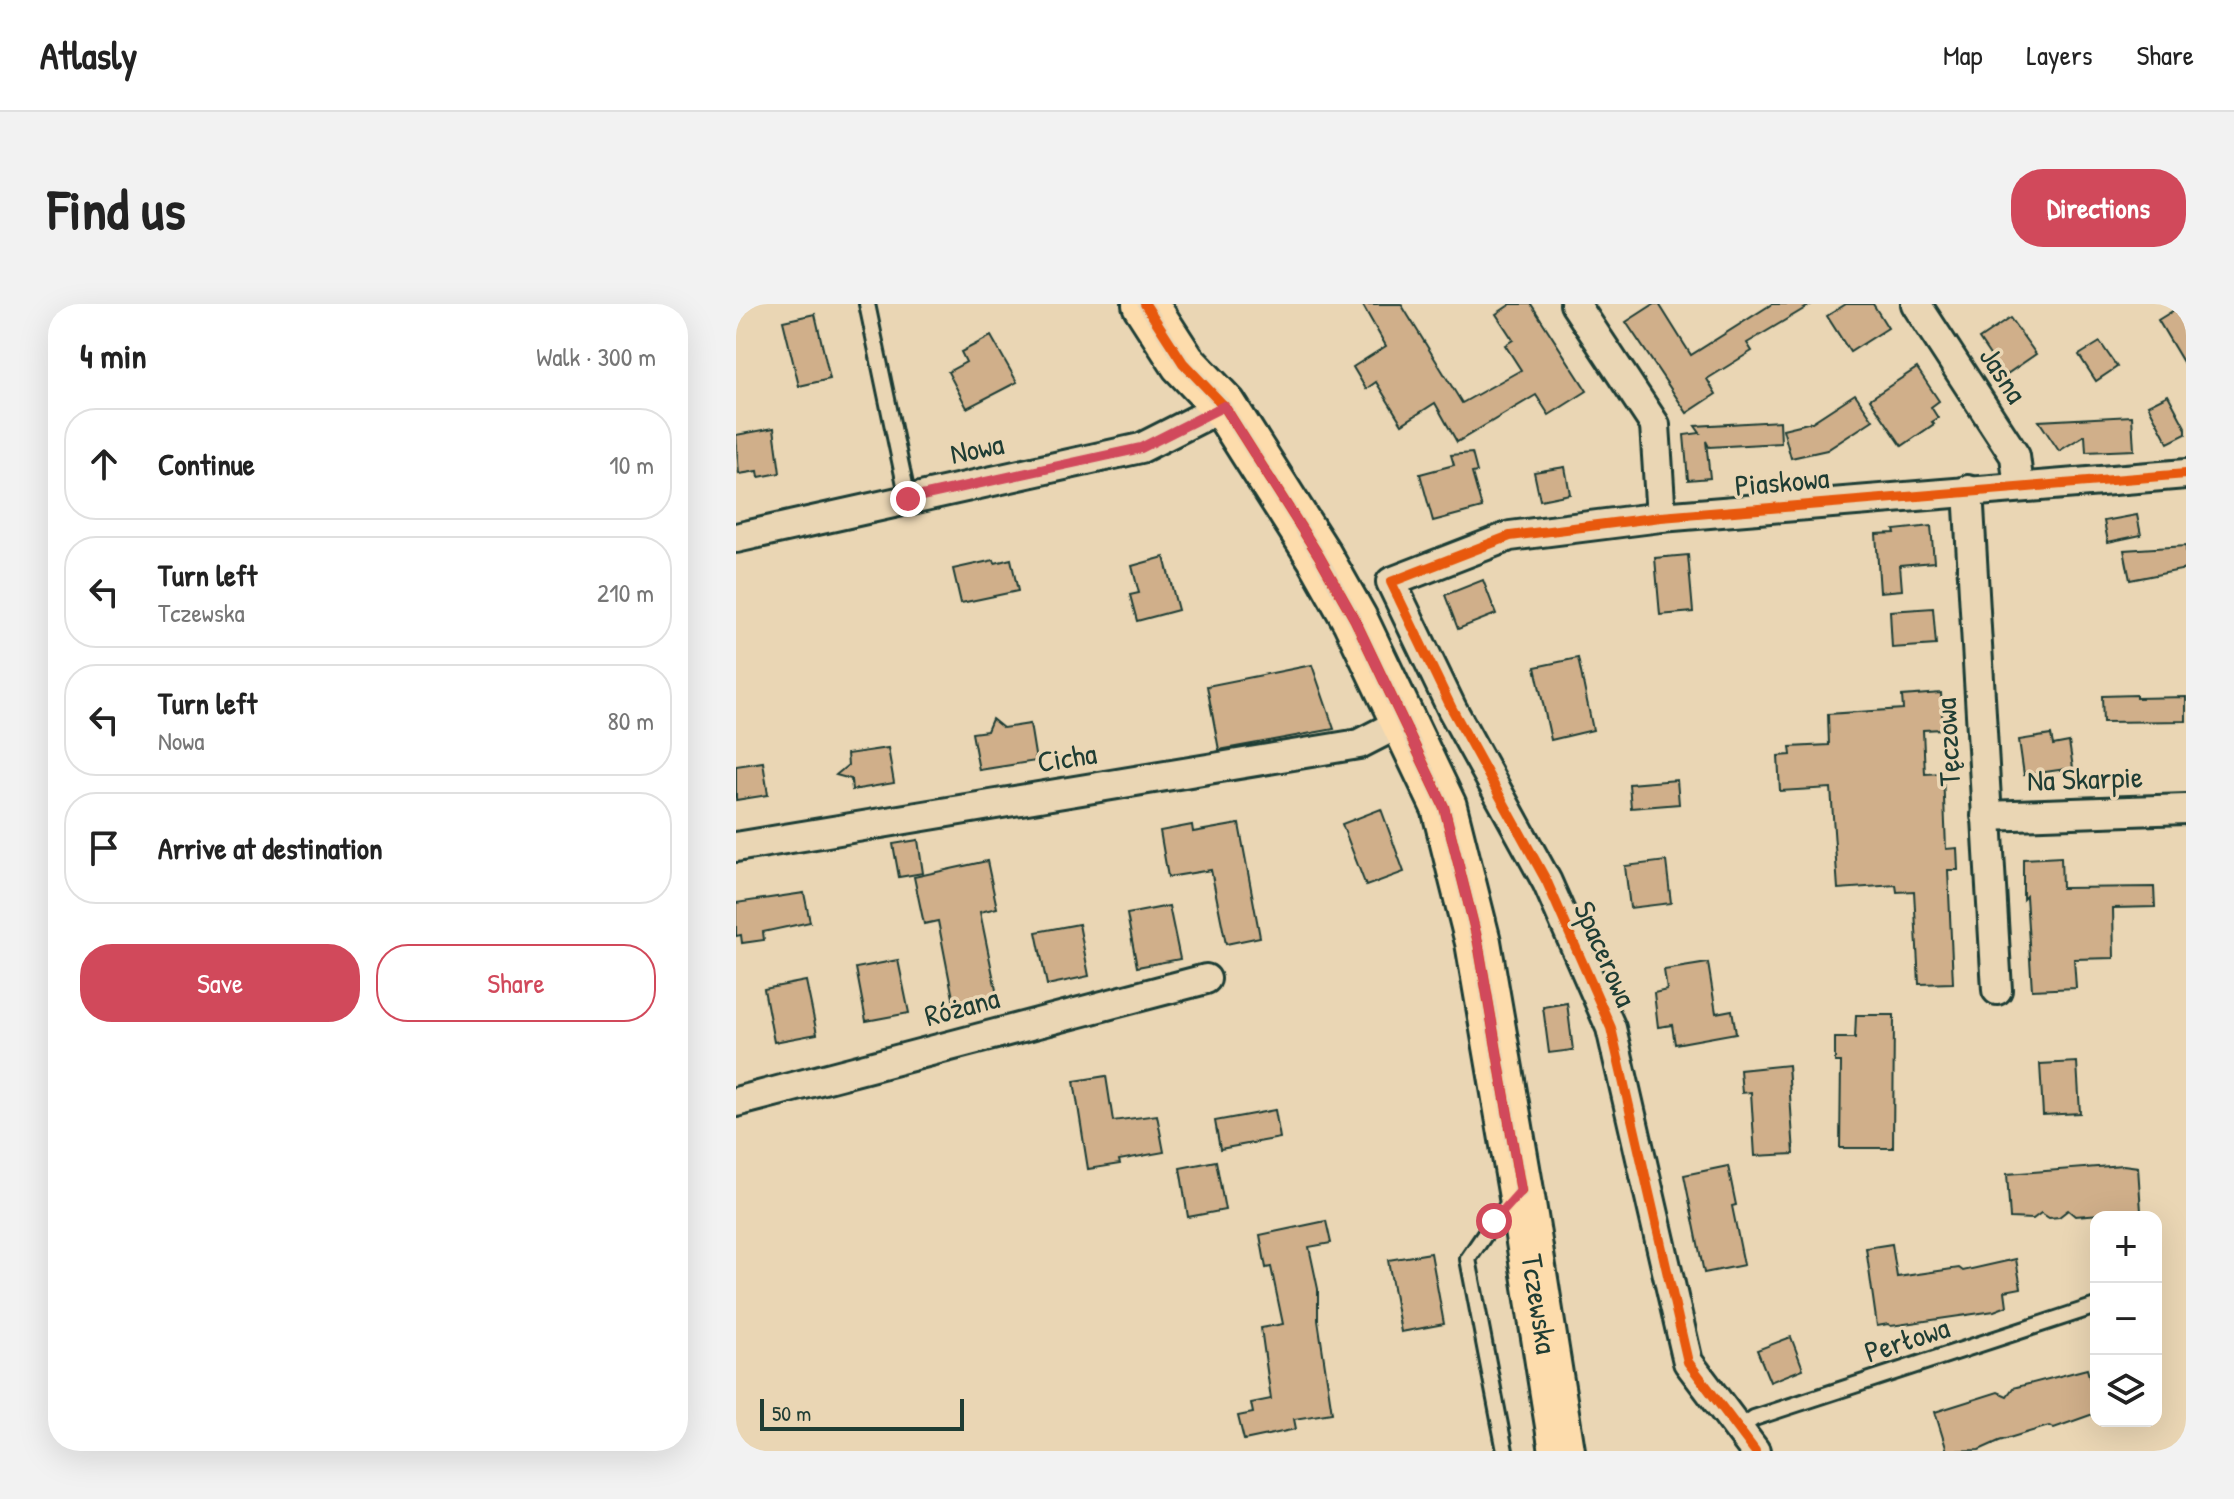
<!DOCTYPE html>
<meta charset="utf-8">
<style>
:root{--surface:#fff;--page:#f2f2f2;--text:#222;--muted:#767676;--line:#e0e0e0;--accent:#d1495b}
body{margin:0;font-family:"Patrick Hand",sans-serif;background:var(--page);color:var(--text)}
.controls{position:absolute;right:24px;bottom:24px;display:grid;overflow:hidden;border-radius:16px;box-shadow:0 8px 32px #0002}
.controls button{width:72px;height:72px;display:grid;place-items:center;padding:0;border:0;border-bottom:2px solid var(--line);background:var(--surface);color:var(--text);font:40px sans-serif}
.scale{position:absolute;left:24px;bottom:20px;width:204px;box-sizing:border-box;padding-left:8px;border:4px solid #1f3d34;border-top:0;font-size:22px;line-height:28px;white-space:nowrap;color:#1f3d34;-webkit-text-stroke:6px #ead6b4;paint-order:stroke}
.stop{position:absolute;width:24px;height:24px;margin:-18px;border:6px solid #d1495b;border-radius:50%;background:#fff}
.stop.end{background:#d1495b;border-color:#fff;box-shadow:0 2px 8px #0008}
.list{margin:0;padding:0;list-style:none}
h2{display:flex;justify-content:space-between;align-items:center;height:104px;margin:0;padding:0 32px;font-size:34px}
h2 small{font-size:26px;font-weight:400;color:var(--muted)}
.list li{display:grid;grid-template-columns:52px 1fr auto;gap:24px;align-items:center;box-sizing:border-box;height:112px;margin:0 16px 16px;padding:0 16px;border:2px solid var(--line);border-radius:32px}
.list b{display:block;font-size:30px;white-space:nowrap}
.list p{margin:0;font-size:26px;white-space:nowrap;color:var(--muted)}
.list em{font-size:26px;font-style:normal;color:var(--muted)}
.actions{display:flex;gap:16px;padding:24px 32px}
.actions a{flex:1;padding:18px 0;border:2px solid var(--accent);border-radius:32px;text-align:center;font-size:28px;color:var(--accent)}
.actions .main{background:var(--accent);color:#fff}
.icon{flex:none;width:44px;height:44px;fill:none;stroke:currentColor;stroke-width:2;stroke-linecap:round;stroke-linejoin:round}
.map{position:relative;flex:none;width:1450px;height:1147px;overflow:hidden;border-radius:32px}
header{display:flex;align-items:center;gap:48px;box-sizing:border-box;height:112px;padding:0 40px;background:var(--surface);border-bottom:2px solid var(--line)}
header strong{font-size:38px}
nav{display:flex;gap:44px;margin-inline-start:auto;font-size:28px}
.intro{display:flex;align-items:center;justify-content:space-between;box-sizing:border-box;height:192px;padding:0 48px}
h1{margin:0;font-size:56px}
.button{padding:20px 36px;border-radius:32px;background:var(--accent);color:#fff;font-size:28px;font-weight:700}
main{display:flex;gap:48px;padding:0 48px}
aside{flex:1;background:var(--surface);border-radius:32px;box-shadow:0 8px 32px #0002}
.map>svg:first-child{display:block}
.building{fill:#d0af8a;stroke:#1f3d34;stroke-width:2}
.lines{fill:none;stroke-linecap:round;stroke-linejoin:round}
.service-casing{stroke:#1f3d34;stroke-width:20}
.minor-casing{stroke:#1f3d34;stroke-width:34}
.primary-casing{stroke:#1f3d34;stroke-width:50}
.service{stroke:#ead6b4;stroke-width:14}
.minor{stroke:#ead6b4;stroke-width:28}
.primary{stroke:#fddcac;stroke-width:44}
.cycleway-casing{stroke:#ead6b4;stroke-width:15}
.cycleway{stroke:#e8590c;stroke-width:10}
.route{stroke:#d1495b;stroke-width:10}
.labels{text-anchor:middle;stroke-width:7;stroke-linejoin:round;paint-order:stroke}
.street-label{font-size:30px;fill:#1f3d34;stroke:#ead6b4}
</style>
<header>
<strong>Atlasly</strong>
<nav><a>Map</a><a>Layers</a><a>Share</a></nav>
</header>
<div class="intro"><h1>Find us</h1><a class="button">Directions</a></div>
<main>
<aside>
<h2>4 min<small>Walk · 300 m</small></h2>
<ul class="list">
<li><svg class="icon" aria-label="ahead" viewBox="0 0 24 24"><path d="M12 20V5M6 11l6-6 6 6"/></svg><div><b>Continue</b></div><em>10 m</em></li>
<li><svg class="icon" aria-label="left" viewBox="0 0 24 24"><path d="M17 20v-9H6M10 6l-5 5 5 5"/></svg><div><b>Turn left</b><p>Tczewska</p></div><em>210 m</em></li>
<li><svg class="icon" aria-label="left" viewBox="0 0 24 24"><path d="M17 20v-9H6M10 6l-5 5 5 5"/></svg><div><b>Turn left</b><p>Nowa</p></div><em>80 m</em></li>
<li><svg class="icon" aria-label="arrive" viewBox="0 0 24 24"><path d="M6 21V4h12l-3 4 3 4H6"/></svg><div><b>Arrive at destination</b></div></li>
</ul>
<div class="actions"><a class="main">Save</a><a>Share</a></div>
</aside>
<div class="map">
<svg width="1450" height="1147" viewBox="0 0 1450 1147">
<rect width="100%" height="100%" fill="#ead6b4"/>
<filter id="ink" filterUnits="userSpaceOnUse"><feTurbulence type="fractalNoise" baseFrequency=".0125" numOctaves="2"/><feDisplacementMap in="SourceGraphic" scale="16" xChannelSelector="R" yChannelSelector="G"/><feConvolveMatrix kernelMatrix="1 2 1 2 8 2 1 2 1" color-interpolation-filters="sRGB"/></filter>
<g filter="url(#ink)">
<g class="building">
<path d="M626,0H665L726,99L785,66L769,41L777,36L760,10L775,0H795L851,87L813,111L800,91L721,138L699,99L666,120L640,78L630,85L617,63L650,42Z"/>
<path d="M918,0H923L955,51L1036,0H1076L1011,39L1016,47L971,75L980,90L951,109L890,18Z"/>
<path d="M1110,0H1137L1152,24L1114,48L1091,12Z"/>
<path d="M1448,0H1450V63L1422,16Z"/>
<path d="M79,10L94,75L63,82L47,17Z"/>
<path d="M1274,14L1300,50L1268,72L1243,35Z"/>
<path d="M255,32L281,78L231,104L212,68L230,58L225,48Z"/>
<path d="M1364,38L1381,63L1360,77L1343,51Z"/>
<path d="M1181,64L1203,97L1195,103L1202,114L1196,118L1198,120L1166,142L1134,95Z"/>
<path d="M1119,90L1137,116L1091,146L1055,154L1047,125L1076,118Z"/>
<path d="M1432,91L1450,125V130L1432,139L1412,101Z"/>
<path d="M1396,112L1398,146L1350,148L1349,131L1323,147L1303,117Z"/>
<path d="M1044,117L1045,139L973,143L970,137L974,174L952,176L948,131L964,129L959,122Z"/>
<path d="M38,124L44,169L23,173L22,167L3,170L0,131Z"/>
<path d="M736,149L741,168L736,169L746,204L697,217L684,170L718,161L715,151Z"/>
<path d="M829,163L834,190L804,196L798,168Z"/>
<path d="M1401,211L1405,231L1372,238L1368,217Z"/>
<path d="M1195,222L1198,258L1164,261L1166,286L1144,288L1140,230L1159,229L1158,226Z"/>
<path d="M1450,242V265L1394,276L1388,246Z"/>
<path d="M952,251L957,308L924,311L919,254Z"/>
<path d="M428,253L442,306L401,317L394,291L403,289L396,262Z"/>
<path d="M275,255L282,287L225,299L217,265L258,256L259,259Z"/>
<path d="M747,276L760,310L722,325L709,291Z"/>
<path d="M1197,304L1200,341L1156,344L1154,307Z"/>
<path d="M842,354L857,426L815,436L799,363Z"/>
<path d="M576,361L598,425L483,446L471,382Z"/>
<path d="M1205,389L1207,425L1187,426L1189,470L1207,469L1210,545L1221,544L1222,566H1212L1217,679L1183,680L1178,587L1161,588L1160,581L1102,585L1095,484L1044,487L1042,452L1055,451L1054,443L1093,441L1092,410L1167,405L1166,392Z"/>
<path d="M1400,391V394L1450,393V417L1367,418L1366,392Z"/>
<path d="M256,415L267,424L294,420L300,457L243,466L236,429L251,427Z"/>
<path d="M1315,431L1317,441L1333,438L1337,464L1288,471L1283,436Z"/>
<path d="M152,444L158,479L116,486L115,475L100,471L112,461L111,450Z"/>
<path d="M27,458L32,491L0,496V462Z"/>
<path d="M941,476L943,500L895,504L893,480Z"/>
<path d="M645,505L668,568L630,582L606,520Z"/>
<path d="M503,520L524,633L490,640L475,566L432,573L424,527L456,521L457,528Z"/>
<path d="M182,536L187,569L163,573L157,540Z"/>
<path d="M1325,553L1326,584L1418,583L1419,603L1377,604L1378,654L1338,655L1340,684L1296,686L1290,592L1287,595V555Z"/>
<path d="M251,557L261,604L244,608L261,691L218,699L202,617L188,620L178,573Z"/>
<path d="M930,557L935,599L894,604L889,562Z"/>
<path d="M68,589L74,618L27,628L28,636L6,639L5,631L0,632V599Z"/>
<path d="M433,602L444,655L401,663L391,610Z"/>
<path d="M343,620L353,672L311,681L300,628Z"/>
<path d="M162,656L173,709L130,717L120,664Z"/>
<path d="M972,659L980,709L996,706L1000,729L939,740L936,721L922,723L918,689L931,686L928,666Z"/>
<path d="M70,677L81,730L38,738L28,685Z"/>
<path d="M831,699L837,746L813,749L807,703Z"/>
<path d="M1120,711H1158L1157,844H1104L1105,758H1099V734H1119Z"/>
<path d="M1341,758L1344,809L1307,811L1304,760Z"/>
<path d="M1052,761L1058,850L1019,852L1015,788L1006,789L1004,766Z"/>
<path d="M370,772L377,817L421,811L428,848L383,856L384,860L352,865L338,777Z"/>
<path d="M539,806L544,834L484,845L479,817Z"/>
<path d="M480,857L489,906L452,913L444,864Z"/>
<path d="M1387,861L1402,863L1405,907L1339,912L1332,906L1323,913L1313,914L1305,909L1297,915L1274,914L1271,870Z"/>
<path d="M992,862L1000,901L996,902L1008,961L968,969L948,871Z"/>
<path d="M590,917L595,939L573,943L582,985V1016L596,1109L558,1115L560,1125L508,1136L502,1112L517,1109L515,1099L535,1095L525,1024L547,1020L535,963L530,964L524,931Z"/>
<path d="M1156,940L1161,973L1223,964L1227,967L1280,955L1285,984L1269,987L1271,1002L1258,1007L1155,1022L1152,1020L1141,1022L1130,944Z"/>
<path d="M695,949L708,1020L665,1028L652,956Z"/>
<path d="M1055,1033L1067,1065L1034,1078L1021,1046Z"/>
<path d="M1351,1065L1360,1097V1109L1318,1124L1313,1122L1263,1137L1243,1146L1211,1147L1199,1108L1262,1088L1271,1092L1277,1084Z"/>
</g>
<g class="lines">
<g class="service-casing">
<g id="service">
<path d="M131,0L172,195"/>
<path d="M1001,1126L1018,1114L1360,1002"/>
<path d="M769,1147L732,955L758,917L778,895"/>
</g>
</g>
<g class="minor-casing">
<g id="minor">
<path d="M839,0L919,121L925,213"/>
<path d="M1180,0L1279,152L1283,183"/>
<path d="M1232,186L1261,686"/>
<path d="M0,234L405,144L488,102"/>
<path d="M1250,512L1450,505"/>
<path d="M0,543L623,440L668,417"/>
<path d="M0,798L470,675"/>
<path d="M1019,1147L952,1058L875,724L811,578L716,405L655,278L774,232L925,213L1450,170"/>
</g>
</g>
<g class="primary-casing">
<g id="primary">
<path id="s1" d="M409,0L447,59L488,102L583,252L619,316L708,503L742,638L785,887L826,1147"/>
</g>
</g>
<use href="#service" class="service"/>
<use href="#minor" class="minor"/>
<use href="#primary" class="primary"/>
<g class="cycleway-casing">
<g id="cycleway">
<path d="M409,0L447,59L488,102L583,252L619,316L708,503L742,638L785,887"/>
<path d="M1019,1147L952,1058L875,724L811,578L716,405L655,278L774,232L925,213L1450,170"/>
</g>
</g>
<use href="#cycleway" class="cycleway"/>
</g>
</g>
<g class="lines" filter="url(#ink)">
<path class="route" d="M172,195L405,144L488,102L583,252L619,316L708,503L742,638L785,887L758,917"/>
</g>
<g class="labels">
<g class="street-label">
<text transform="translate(1267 71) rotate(57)" y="10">Jasna</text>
<text transform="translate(241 145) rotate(-12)" y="10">Nowa</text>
<text transform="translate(1046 178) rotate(-5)" y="10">Piaskowa</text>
<text transform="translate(1212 438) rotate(-93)" y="10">Tęczowa</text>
<text transform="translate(331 454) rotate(-9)" y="10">Cicha</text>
<text transform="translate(1349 475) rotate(-2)" y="10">Na Skarpie</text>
<text transform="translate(869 650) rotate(66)" y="10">Spacerowa</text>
<text transform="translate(226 703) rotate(-15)" y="10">Różana</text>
<text dy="10" stroke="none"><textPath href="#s1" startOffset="1094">Tczewska</textPath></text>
<text transform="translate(1171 1036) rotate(-18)" y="10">Perłowa</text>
</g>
</g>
</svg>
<div class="controls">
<button>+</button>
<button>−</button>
<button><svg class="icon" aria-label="layers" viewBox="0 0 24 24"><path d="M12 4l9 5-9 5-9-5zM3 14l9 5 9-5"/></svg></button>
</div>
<div class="scale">50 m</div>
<div class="stop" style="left:758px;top:917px"></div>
<div class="stop end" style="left:172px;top:195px"></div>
</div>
</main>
